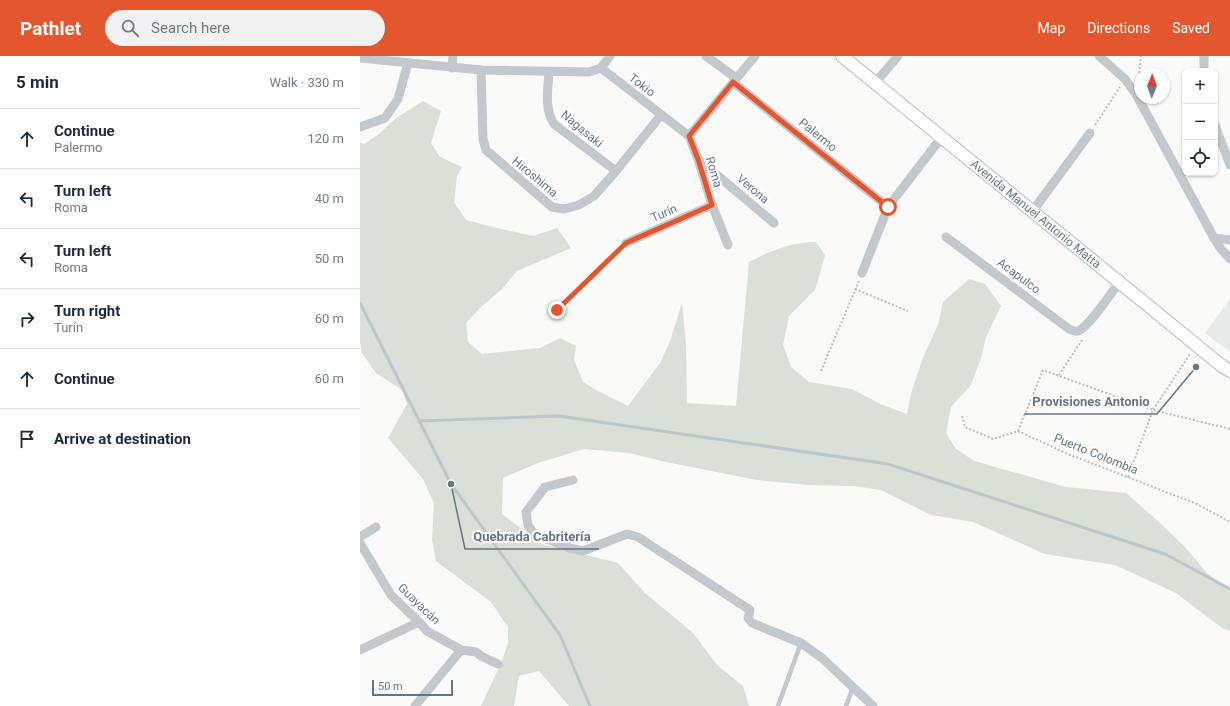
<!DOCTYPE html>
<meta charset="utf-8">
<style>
:root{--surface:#fff;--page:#f2f2f3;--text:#1f2937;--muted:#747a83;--line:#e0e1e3;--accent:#e4572e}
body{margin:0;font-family:Roboto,sans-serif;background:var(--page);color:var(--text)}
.controls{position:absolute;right:12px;top:12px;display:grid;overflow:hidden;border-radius:8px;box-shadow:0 1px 3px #0004}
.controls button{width:36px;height:36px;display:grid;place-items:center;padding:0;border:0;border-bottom:1px solid var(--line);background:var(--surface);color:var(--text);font:20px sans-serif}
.compass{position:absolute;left:774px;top:12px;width:36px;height:36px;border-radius:50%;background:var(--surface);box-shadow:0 1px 3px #0004;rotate:1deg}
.scale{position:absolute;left:12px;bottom:10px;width:81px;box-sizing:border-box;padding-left:4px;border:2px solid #657683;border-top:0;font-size:11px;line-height:14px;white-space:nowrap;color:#657683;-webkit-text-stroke:3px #fff;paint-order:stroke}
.stop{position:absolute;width:12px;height:12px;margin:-9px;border:3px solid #e4572e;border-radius:50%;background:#fff}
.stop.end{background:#e4572e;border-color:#fff;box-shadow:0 1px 4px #0008}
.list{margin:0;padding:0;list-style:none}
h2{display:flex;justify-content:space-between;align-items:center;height:52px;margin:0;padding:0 16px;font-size:17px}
h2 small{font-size:13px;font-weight:400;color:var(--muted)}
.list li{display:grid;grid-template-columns:26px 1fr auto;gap:12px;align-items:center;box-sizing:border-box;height:60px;padding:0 16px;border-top:1px solid var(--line)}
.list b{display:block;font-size:15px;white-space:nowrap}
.list p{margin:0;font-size:13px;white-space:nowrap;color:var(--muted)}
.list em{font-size:13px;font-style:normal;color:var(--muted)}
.icon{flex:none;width:22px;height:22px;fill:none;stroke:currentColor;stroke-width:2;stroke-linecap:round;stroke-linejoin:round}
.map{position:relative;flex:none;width:870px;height:650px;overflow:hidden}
header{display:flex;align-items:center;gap:24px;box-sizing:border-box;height:56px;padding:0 20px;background:var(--accent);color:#fff}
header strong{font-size:19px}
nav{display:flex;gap:22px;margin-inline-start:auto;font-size:14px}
.search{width:280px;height:36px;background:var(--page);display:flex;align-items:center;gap:10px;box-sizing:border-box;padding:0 14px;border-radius:22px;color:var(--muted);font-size:15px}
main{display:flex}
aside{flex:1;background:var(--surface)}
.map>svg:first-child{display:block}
.built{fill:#e8e9e9}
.green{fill:#dadfd7}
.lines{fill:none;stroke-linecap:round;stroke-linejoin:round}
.stream{stroke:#bbc7cb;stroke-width:3}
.secondary-casing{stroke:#b3babf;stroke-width:14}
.path{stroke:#bbbfc2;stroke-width:2;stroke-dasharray:2 2;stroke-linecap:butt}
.service{stroke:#c3c8cc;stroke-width:4.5}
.minor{stroke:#c3c8cc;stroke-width:9}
.secondary{stroke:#fff;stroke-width:12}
.route{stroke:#e4572e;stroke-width:5}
.labels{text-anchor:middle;stroke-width:4;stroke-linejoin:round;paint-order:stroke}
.street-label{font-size:12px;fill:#657683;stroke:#fff}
.leader{fill:none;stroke:#657683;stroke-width:1.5}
.callout-dot{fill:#657683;stroke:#fff;stroke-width:1.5}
.callout-label{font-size:13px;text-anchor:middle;font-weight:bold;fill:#657683;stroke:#fff;stroke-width:4;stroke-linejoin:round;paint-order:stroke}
</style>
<header>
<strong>Pathlet</strong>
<div class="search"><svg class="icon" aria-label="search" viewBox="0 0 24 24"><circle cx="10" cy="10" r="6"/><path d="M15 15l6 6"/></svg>Search here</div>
<nav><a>Map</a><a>Directions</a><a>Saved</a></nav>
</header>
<main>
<aside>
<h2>5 min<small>Walk · 330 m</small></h2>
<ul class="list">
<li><svg class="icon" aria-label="ahead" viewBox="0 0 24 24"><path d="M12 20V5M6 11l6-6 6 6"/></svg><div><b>Continue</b><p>Palermo</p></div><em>120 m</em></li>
<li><svg class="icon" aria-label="left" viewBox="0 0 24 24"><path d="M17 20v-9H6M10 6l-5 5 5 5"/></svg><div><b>Turn left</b><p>Roma</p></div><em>40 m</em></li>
<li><svg class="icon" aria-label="left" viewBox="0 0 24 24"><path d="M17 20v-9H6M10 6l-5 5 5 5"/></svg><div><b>Turn left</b><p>Roma</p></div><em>50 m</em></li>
<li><svg class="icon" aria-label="right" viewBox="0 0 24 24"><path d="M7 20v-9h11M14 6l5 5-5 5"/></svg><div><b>Turn right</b><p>Turín</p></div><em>60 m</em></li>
<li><svg class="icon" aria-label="ahead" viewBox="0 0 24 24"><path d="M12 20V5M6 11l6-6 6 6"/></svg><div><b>Continue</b></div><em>60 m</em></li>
<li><svg class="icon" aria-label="arrive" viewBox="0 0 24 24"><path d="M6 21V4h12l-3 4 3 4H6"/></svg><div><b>Arrive at destination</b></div></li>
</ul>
</aside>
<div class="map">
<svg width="870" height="650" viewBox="0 0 870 650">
<rect width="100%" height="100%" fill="#fafaf8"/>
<path class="built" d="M870,243V296L845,277Z"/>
<path class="green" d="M63,45L81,55L71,87L80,101L102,111L97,120L94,146L106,164L137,172L173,180L197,172L211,192L157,215L141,234L121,251L106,267L108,286L122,298L180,292L200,282L216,290L214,304L223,326L238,335L268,350L300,307L310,285L322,247L326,288L327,347L376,350L389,206C410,195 432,186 456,186L465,199L455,234L429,260L423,289L431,311L449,326L492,333L520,348L547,358L552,334L564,299L578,269L583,246L609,223L625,228L641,250L626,281L621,302L611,329L591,351L586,377L595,392L614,405L706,431L766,437L799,466L825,491L847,517L870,534V575L862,572L816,537L755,509L685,498L613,466L571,459L521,434L494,430L448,429L397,424L306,406L269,397L224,393L178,407L143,422L142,458L182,488L258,507L285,537L333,577L358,610L383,630L389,650H209L179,615L159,620L154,650H121L142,605L148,587V571L131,546L76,505L72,484L74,447L63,423L28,382L47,348L42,334L16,317L2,297L0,286V87L4,88L19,78L35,63Z"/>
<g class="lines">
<g class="stream">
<path d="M0,247L91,428L200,579L230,650"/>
<path d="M59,365L199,360L528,408L805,498L870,533"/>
</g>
<g class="secondary-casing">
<g id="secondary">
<path id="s1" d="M482,0L862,310L870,315"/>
</g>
</g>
<g class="path">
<path d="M778,25L781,0"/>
<path d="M735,69L760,31"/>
<path d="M495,233L548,255"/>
<path d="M197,253L259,194"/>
<path d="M461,315L499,225"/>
<path d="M699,319L722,284"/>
<path d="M602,360L605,371L633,383L658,375L708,398L837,448L870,466"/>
<path d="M658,375L683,314L793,354L870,373"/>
<path d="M768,421L793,354L830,298"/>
</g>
<g class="service">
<path d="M418,650L441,587"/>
<path d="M486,650L493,631"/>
</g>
<g class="minor">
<path d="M346,0L376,22"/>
<path d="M739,0L765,23L777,40L854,182L861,193L870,203"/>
<path d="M844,0V15"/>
<path d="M0,2L121,14L229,16L241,12L329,80"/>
<path d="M92,12L93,0"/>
<path d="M241,12L250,0"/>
<path d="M121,14L123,83L126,94L192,151L204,153L219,149L234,140L256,115L301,59"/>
<path d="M189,16C188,33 184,53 194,68L256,115"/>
<path d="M373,26L528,151"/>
<path d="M515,27L538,0"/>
<path d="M855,69L870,109"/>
<path d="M0,71L25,62L38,43L48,7"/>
<path d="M329,80L338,103L352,149L368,189"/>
<path d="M329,80L395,0"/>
<path d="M338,103L414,167"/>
<path d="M672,156L730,77"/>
<path d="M586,181L709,273C712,274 715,276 718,275C729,271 751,237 759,227"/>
<path d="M854,182L870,184"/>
<path d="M266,187L352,149"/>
<path d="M502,217L528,151L581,82"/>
<path d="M213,424L185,431L166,456L168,469L174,478L210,492L223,495L267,478L278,481L390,554L388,562L392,567L441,587L462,602L513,650"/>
<path d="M0,481L16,471"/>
<path d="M0,487L31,539L59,566L67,575L101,594"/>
<path d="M0,594L59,566"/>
<path d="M55,650L101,594L116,596L121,600L138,608"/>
</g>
<use href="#secondary" class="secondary"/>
</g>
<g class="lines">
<path class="route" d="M197,254L266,187L352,149L338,103L329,80L373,26L528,151"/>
</g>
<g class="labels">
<g class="street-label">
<text transform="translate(282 29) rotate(38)" y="4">Tokio</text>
<text transform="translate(222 73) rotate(40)" y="4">Nagasaki</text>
<text transform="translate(458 79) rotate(39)" y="4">Palermo</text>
<text transform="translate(354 116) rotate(73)" y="4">Roma</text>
<text transform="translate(175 121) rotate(40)" y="4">Hiroshima</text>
<text transform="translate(393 133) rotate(40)" y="4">Verona</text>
<text transform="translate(304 157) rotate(-24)" y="4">Turín</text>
<text dy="4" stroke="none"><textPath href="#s1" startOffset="250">Avenida Manuel Antonio Matta</textPath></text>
<text transform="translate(659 220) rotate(37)" y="4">Acapulco</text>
<text transform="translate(736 398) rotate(22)" y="4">Puerto Colombia</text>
<text transform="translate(59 548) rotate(44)" y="4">Guayacán</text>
</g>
</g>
<path class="leader" d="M836 311L797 358H664M91 428L105 493H239"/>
<g class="callout-dot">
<circle cx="836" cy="311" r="4"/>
<circle cx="91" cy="428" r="4"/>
</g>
<g class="callout-label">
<text x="731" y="350">Provisiones Antonio</text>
<text x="172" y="485">Quebrada Cabritería</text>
</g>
</svg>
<div class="controls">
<button>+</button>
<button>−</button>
<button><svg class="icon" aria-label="locate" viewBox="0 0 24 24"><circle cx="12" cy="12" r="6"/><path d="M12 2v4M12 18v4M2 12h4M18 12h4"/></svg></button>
</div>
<svg class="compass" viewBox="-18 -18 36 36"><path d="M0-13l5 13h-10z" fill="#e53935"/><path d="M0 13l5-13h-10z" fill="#747a83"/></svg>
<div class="scale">50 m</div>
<div class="stop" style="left:528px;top:151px"></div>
<div class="stop end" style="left:197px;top:254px"></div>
</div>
</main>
